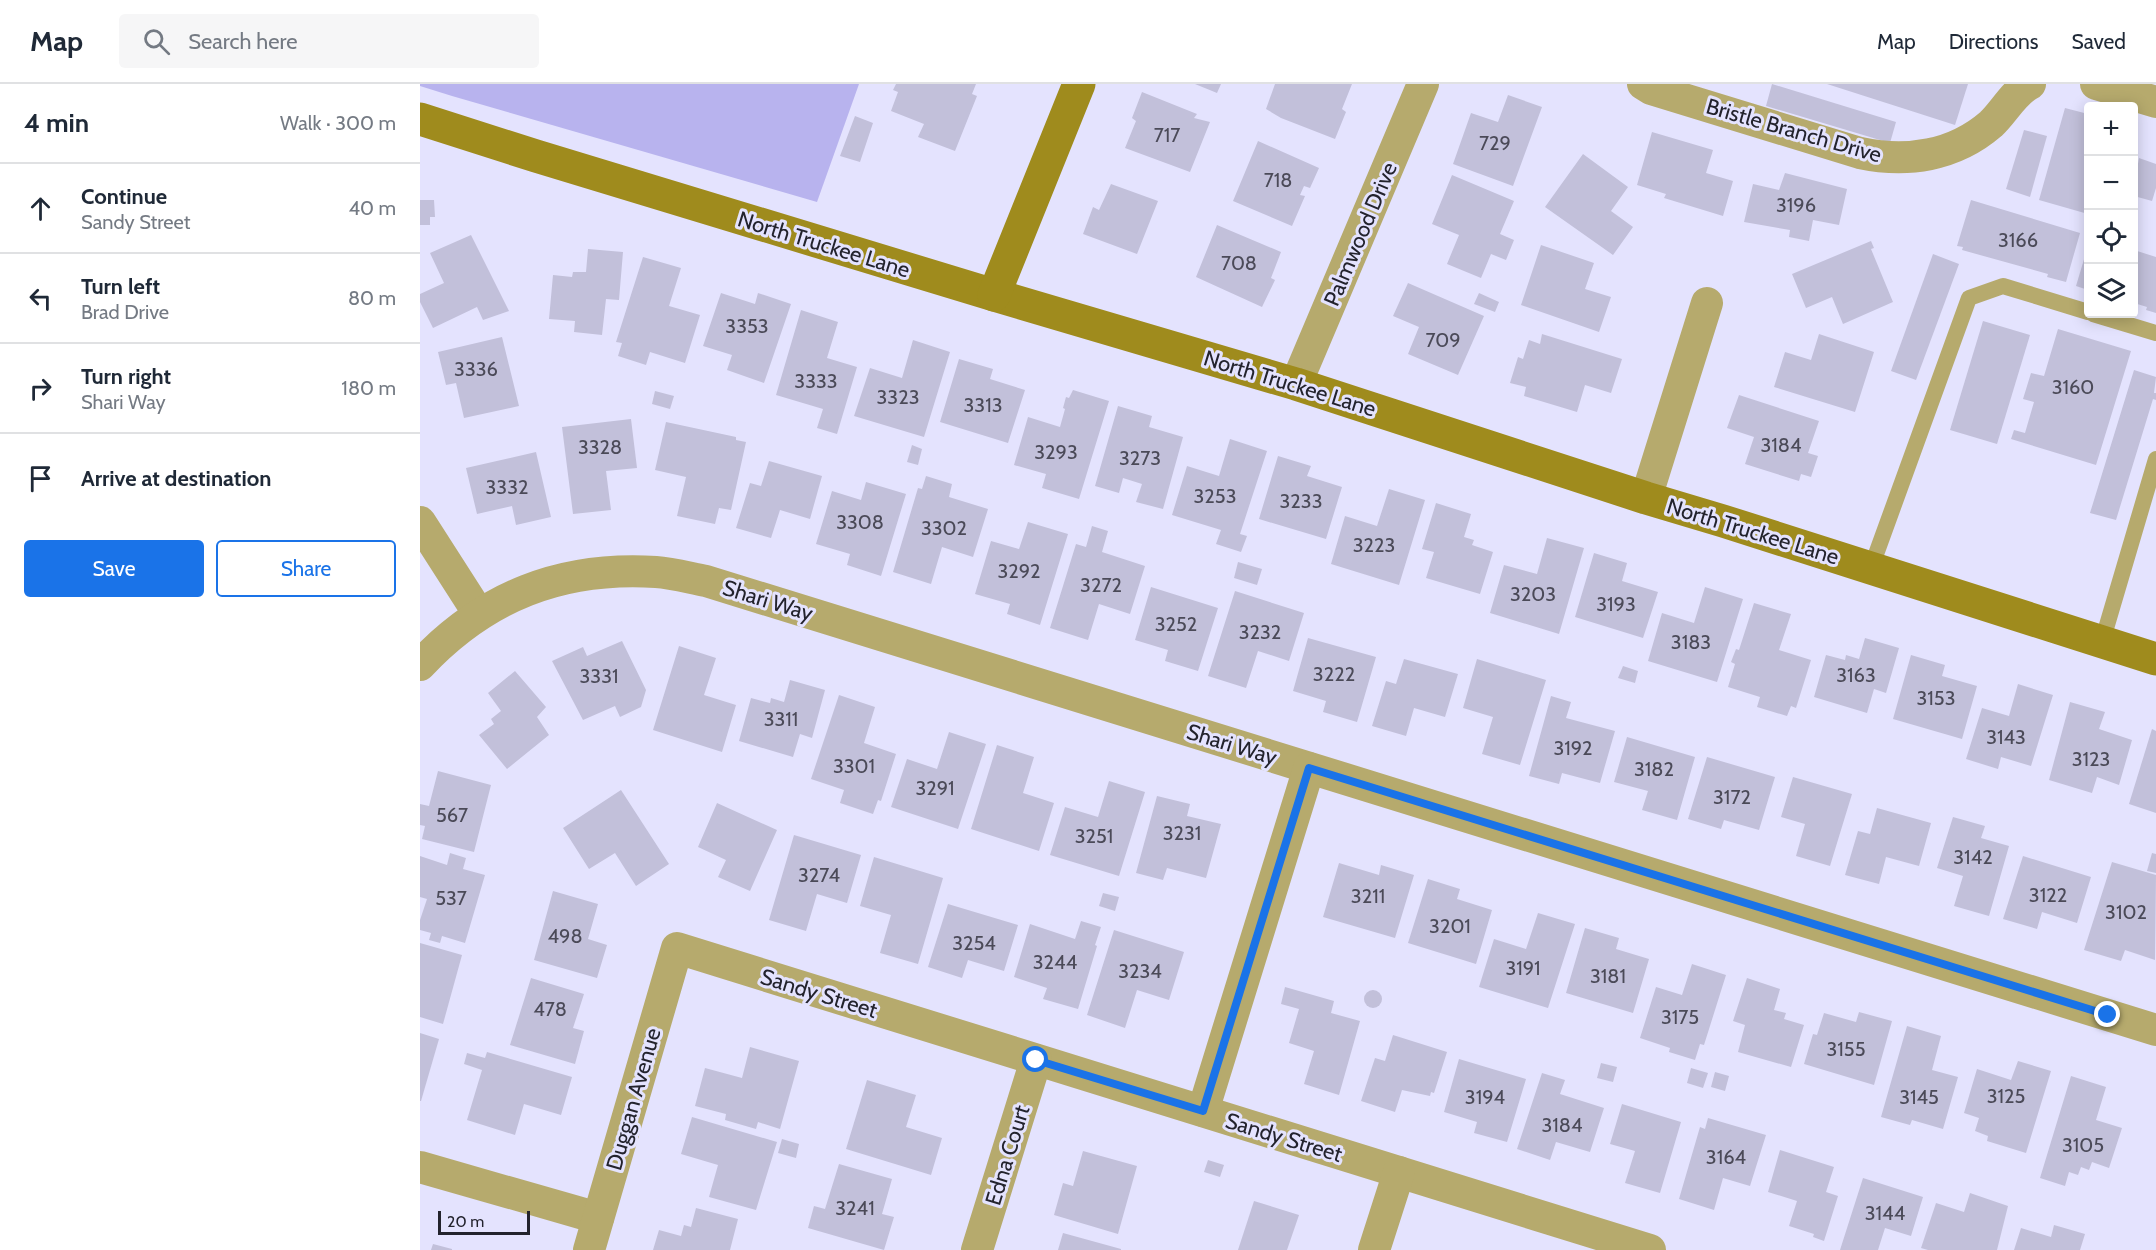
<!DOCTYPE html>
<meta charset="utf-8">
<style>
:root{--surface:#fff;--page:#f6f6f7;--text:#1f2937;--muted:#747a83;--line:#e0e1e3;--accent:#1a73e8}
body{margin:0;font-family:Cabin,sans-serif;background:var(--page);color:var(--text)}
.controls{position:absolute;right:18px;top:18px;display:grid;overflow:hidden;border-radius:6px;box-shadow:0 3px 15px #0003}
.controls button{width:54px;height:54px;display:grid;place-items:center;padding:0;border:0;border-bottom:2px solid var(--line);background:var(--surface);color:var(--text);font:30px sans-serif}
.scale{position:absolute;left:18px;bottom:15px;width:92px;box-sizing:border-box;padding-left:6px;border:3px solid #23232d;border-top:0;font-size:16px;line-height:21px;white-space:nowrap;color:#23232d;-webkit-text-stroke:4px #e4e3fe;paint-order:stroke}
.stop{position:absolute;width:18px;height:18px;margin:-14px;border:4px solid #1a73e8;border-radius:50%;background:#fff}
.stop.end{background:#1a73e8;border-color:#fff;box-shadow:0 2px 6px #0008}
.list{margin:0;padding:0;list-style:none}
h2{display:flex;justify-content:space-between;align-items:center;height:78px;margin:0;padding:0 24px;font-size:26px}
h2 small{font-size:20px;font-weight:400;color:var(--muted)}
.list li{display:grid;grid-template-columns:39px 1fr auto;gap:18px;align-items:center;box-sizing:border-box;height:90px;padding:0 24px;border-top:2px solid var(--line)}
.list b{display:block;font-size:22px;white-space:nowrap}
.list p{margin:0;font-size:20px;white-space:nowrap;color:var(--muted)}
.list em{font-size:20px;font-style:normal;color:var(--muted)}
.actions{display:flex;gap:12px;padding:18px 24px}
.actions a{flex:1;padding:14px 0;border:2px solid var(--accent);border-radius:6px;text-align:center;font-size:21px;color:var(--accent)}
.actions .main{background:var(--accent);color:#fff}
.icon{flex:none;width:33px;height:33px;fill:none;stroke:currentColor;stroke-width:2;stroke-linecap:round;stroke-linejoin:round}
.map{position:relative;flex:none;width:1736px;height:1166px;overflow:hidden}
header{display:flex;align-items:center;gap:36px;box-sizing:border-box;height:84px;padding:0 30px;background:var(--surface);border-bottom:2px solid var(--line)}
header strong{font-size:28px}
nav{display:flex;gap:33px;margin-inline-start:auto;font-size:21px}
.search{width:420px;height:54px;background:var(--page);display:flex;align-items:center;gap:15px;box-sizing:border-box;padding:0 21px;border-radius:6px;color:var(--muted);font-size:22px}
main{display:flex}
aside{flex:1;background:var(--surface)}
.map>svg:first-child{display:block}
.green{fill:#b8b3ee}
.building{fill:#c2c0da}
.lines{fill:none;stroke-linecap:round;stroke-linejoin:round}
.lane{stroke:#b6aa6d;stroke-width:16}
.street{stroke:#b6aa6d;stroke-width:32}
.secondary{stroke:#9f8b1d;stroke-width:33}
.route{stroke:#1a73e8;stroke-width:8}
.labels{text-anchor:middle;stroke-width:6;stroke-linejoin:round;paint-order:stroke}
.number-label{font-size:20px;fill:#4b4a58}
.street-label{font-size:22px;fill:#23232d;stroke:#e4e3fe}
</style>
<header>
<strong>Map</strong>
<div class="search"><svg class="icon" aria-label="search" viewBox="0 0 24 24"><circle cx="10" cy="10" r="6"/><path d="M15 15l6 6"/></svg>Search here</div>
<nav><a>Map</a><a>Directions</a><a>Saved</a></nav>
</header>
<main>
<aside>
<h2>4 min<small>Walk · 300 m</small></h2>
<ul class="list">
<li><svg class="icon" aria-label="ahead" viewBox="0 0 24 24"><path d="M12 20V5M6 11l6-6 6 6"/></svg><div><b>Continue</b><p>Sandy Street</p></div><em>40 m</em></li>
<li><svg class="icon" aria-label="left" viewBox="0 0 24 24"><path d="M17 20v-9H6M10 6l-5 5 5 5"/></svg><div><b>Turn left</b><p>Brad Drive</p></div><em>80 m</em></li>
<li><svg class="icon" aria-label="right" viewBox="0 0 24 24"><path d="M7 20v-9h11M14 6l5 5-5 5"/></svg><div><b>Turn right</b><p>Shari Way</p></div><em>180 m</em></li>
<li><svg class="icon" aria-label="arrive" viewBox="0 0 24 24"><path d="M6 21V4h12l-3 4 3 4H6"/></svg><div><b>Arrive at destination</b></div></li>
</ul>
<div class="actions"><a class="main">Save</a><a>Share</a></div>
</aside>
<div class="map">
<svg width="1736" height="1166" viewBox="0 0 1736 1166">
<rect width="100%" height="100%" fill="#e4e3fe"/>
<path class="green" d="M0,0H439L397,118L32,12L0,2Z"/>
<g class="building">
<path d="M476,0H556L552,10L557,12L535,67L498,53L504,40L471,27L478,8L473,6Z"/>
<path d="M775,0H801L797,9Z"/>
<path d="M855,0H932L922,25L926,28L915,55L861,34L846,25Z"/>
<path d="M1352,0L1476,38L1470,59L1346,22Z"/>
<path d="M1407,0H1548L1535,41Z"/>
<path d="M722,8L777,30L774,34L790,38L770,88L705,64L716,37L712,34Z"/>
<path d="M1088,11L1122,23L1093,102L1033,80L1051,29L1078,38Z"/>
<path d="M1645,24L1668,30V130L1619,116Z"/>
<path d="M435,32L453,39L440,78L420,72Z"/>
<path d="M1604,46L1627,52L1610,113L1586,105Z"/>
<path d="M1232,48L1293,66L1286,89L1313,97L1303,132L1244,114L1246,110L1217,101Z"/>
<path d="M838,57L899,84L890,104L884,102L880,111L885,112L872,142L813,117Z"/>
<path d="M1163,70L1208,103L1191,127L1213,143L1193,171L1125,123Z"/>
<path d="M1719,74L1736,80V104L1732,117L1714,112V102Z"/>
<path d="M1365,89L1427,105L1419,141L1393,136L1389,157L1369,153L1370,146L1324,138L1333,100L1359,106Z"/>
<path d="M1032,91L1094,117L1080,150L1094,156L1086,176L1071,170L1061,194L1027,180L1039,151L1012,140Z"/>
<path d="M691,100L738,117L717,170L663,150L673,123L679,126Z"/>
<path d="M0,116H14L15,133H10V141H0Z"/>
<path d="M1551,116L1660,149L1646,198L1627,193L1628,190L1542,166L1543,163L1537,162Z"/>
<path d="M797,141L861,168L851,194L855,196L842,223L776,193Z"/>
<path d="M51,151L89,227L63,236L57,223L13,244L0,218V210L24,199L10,169Z"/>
<path d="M1451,157L1454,164L1451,165L1473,218L1423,240L1412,213L1386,224L1372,190Z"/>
<path d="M1121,161L1174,179L1165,205L1191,213L1179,248L1101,221Z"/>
<path d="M1668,162V206L1656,202Z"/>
<path d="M168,165L203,168L199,216L186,215L182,251L154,248L155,237L129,235L133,191L152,193L153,188H166Z"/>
<path d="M1714,166L1736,173V229L1726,226L1727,223L1714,219Z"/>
<path d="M1513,170L1539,180L1496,296L1471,287Z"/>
<path d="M223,173L261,184L249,222L280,231L265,279L230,268L226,281L198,272L202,259L196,258Z"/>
<path d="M988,199L1064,232L1038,291L988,270L999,243L973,232Z"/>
<path d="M301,209L335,220L338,209L371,220L344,299L307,286L312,271L283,262Z"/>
<path d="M1059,209L1079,218L1075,228L1054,220Z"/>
<path d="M381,226L418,238L407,274L437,283L417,350L397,344L403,325L356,311Z"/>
<path d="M1563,237L1610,251L1577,360L1530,346Z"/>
<path d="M1638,245L1711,267L1676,381L1591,355L1594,346L1605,349L1614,318L1603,315L1611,289L1624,292Z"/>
<path d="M1122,250L1202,275L1191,309L1165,301L1157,328L1104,312L1106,303L1090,299L1098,273L1103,275L1109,256L1120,260Z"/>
<path d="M1399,250L1454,268L1435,328L1354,303L1365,268L1391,276Z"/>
<path d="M82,253L99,322L44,334L36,299L26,301L18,268Z"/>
<path d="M493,256L530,268L504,353L434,332L450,284L482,294Z"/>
<path d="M539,275L573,285L570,295L605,306L588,359L520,338Z"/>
<path d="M1714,286L1736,293L1734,309H1736V316L1733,315L1696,436L1670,429Z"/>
<path d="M653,306L689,317L659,415L622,404L626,390L594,381L608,333L640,343L645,325L643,324L646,313L649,314Z"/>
<path d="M235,307L254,312L250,325L232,320Z"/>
<path d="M1319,311L1399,337L1388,369L1398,372L1391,393L1381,390L1379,397L1325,380L1334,353L1307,344Z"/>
<path d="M698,322L732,332L729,343L763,353L743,425L716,418L722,400L703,394L699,409L675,402Z"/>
<path d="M211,335L217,384L186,387L191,426L153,430L142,343Z"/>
<path d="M246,338L316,353V356L326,358L311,426L299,424L295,440L257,432L266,393L235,386Z"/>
<path d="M810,355L847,367L820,450L827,452L821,468L796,460L801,446L752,431L767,382L799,392Z"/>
<path d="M492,361L502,365L498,381L487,378Z"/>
<path d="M116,368L131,433L96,441L92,422L57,430L46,384Z"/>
<path d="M858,372L891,382L887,392L922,403L906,455L839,435Z"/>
<path d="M349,377L402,392L390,435L360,426L351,454L316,444L330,399L341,402Z"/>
<path d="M506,392L532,400L529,413L568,425L553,473L522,463L511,500L473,488L498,404L502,405Z"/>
<path d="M446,398L486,410L461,492L427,481L430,470L396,460L412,407L441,416Z"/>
<path d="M969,405L1005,416L979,501L911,480L925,432L957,442Z"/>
<path d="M1016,419L1051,430L1044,453L1054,456L1052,461L1073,468L1060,510L1006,494L1014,468L1002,465Z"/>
<path d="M608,438L648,450L620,541L587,530L590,520L555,510L571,457L599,465Z"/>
<path d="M672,442L688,447L682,468L725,482L710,530L679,520L668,556L630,544L656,460L666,463Z"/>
<path d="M1127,454L1164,464L1139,550L1070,529L1084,481L1117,490Z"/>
<path d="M1174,469L1207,479L1202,497L1238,508L1223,554L1155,533Z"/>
<path d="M818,478L842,485L837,501L814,494Z"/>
<path d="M731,503L798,524L778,587L745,577L748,566L715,556Z"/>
<path d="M1285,503L1323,515L1297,598L1228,577L1242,529L1274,539Z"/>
<path d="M815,507L884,529L869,577L838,567L826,604L788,592Z"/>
<path d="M1334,519L1371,530L1359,566L1391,576L1376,624L1371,622L1367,632L1337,623L1340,613L1308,603L1315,580L1311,578L1316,565L1319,566Z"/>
<path d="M888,554L956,573L937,638L903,628L906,617L873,607Z"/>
<path d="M1445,554L1479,564L1466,609L1454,605L1447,629L1394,613L1406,571L1425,576L1426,571L1439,575Z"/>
<path d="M202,557L226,606L221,623L200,633L195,622L163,636L132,577L163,563L167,572Z"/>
<path d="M259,562L296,574L284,611L316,621L302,668L233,646Z"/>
<path d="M1491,571L1525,581L1522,592L1557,602L1542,655L1473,635Z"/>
<path d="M984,575L1038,590L1025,633L994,624L986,652L952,642L966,597L976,600Z"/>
<path d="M1057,575L1126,596L1100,681L1062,670L1073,633L1043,624Z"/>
<path d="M1203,582L1218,587L1215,599L1198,594Z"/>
<path d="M95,587L126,623L117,633L129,651L87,685L59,651L74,640L71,635L81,627L68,609Z"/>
<path d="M370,596L405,606L392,654L380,650L373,673L319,657L331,614L350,619L351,614L364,618Z"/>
<path d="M1598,600L1633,611L1611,682L1581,673L1578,685L1546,675L1562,624L1589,632Z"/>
<path d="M419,611L455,623L444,659L476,670L461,717L458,716L453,730L420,719L424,706L391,695Z"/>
<path d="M1131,612L1151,618L1146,634L1195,647L1180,699L1142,689L1139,700L1109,692Z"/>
<path d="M1650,618L1685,628L1679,645L1712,656L1699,701L1677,693L1672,709L1629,696Z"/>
<path d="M1732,645L1736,647V729L1709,720Z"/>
<path d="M529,648L566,660L538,745L471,723L487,675L517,685Z"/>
<path d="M1207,653L1275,673L1257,736L1222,726L1228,707L1194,698Z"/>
<path d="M577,661L614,673L603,709L634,719L619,767L551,745Z"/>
<path d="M1287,673L1355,693L1339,746L1304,736L1301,745L1268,735Z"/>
<path d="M18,687L71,701L54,768L2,755L5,742L0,741V720L9,722Z"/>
<path d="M1373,693L1432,710L1410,782L1376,772L1385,740L1361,733Z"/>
<path d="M689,697L725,708L699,792L630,771L645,723L678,733Z"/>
<path d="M201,706L249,780L216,802L195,769L169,785L143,744Z"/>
<path d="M737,712L770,720L767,732L801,740L786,794L747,784L743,796L716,789Z"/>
<path d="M297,719L357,746L330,807L298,793L306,776L278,763Z"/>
<path d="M1457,724L1511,739L1499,782L1466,773L1459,800L1425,791L1438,747L1450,750Z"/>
<path d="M1533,733L1565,742L1561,754L1589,762L1569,832L1534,822L1543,792L1517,784Z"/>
<path d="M374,751L441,771L427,819L397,810L386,847L349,836Z"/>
<path d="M30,769L46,774L43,785L65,791L45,859L22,852L20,859L9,856L11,849L0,846V836L7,815L0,813V772L27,781Z"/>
<path d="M1732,769L1736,770V789L1727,787Z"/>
<path d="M1603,772L1671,793L1657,839L1622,828L1617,845L1583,835Z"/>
<path d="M454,773L523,794L498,880L460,869L471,831L440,822Z"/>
<path d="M1692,778L1736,791L1735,876L1705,866L1701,877L1664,866Z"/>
<path d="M919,779L959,791L961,781L994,791L975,854L903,833Z"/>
<path d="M1008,795L1040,805L1037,815L1072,826L1056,880L988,859Z"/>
<path d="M133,807L178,820L168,855L187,861L177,894L114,876Z"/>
<path d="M683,809L699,813L695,827L679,822Z"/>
<path d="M528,820L598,841L584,887L548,876L542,894L508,883Z"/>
<path d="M1118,829L1155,840L1128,924L1059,903L1074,855L1106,865Z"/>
<path d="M661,837L681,843L675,861L677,862L658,925L623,915L627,904L594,893L610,840L655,855Z"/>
<path d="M1165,844L1199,854L1196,865L1229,875L1213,929L1146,909Z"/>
<path d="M694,846L764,868L749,916L717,906L705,944L667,931Z"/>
<path d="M0,859L42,871L23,940L0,933Z"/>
<path d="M1272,880L1306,891L1284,961L1280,960L1275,976L1249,968L1250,964L1220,954L1236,903L1262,911Z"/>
<path d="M111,894L164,910L153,944L164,947L155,980L90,961Z"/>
<path d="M1327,894L1360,905L1354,926L1366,929L1364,935L1384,941L1371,983L1318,968L1325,941L1313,937Z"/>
<path d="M865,903L914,917L911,929L940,937L919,1011L884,1000L894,967L869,959L879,925L861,920Z"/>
<circle cx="953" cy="915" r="9"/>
<path d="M1439,928L1472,937L1454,1001L1384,980L1393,950L1397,951L1404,929L1436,938Z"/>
<path d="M1487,942L1521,952L1512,986L1538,993L1523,1045L1492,1036L1490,1041L1461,1033Z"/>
<path d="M0,949L19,955L1,1017H0Z"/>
<path d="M973,951L1027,968L1014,1009L1011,1008L1010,1012L982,1006L975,1028L941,1017L955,974L965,977Z"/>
<path d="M330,963L379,977L360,1045L338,1038L336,1045L305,1036L306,1030L275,1022L285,984L322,994Z"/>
<path d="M67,968L152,993L141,1031L104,1020L95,1051L47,1036L62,986L44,980L47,969L65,974Z"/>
<path d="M1039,975L1106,995L1087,1058L1054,1049L1057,1038L1024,1028Z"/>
<path d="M1598,977L1631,987L1606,1069L1567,1057L1568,1052L1555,1047L1559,1034L1544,1029L1557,985L1591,996Z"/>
<path d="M1181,979L1197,983L1193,998L1177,994Z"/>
<path d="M1271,984L1288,989L1283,1004L1267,999Z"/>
<path d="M1295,988L1309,992L1305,1007L1291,1003Z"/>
<path d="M1122,989L1145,996L1140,1010L1184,1024L1170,1068L1136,1058L1130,1076L1097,1065Z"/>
<path d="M1651,992L1686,1003L1676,1036L1702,1044L1689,1084L1672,1078L1669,1086L1661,1083L1658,1091L1649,1088L1645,1102L1620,1094Z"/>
<path d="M447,996L496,1011L486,1043L522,1054L511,1091L426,1065Z"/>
<path d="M1202,1020L1261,1038L1240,1109L1205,1099L1215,1067L1190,1060Z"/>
<path d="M272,1033L357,1058L336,1126L289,1113L298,1081L261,1070Z"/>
<path d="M1288,1034L1346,1051L1330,1102L1303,1094L1294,1126L1259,1115L1280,1043L1285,1045Z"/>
<path d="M362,1055L379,1060L376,1074L358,1069Z"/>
<path d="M1360,1066L1414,1083L1406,1108L1418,1112L1404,1157L1393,1153L1394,1150L1369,1142L1377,1117L1348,1108Z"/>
<path d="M663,1067L717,1082L698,1150L634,1131L643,1099L653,1102Z"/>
<path d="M788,1076L804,1081L800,1093L784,1088Z"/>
<path d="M419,1080L472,1095L462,1130L474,1133L464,1166L388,1144L394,1122L405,1125Z"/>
<path d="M1443,1094L1503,1113L1491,1152L1465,1144L1458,1166H1420Z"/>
<path d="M1550,1109L1588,1122L1577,1166H1508L1501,1164L1516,1119L1544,1128Z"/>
<path d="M834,1117L879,1131L867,1166H818Z"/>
<path d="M276,1124L318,1135L310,1166H233L239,1146L261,1152L264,1141L271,1143Z"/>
<path d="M1634,1141L1665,1150L1660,1166H1594L1601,1144L1631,1153Z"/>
<path d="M643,1149L701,1165V1166H638Z"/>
<path d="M13,1160L32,1165V1166H11Z"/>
</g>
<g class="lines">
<g class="lane">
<path d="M1673,230L1736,249"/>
<path d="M1451,484L1549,214L1583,202L1668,228"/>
<path d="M1682,558L1736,375"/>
</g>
<g class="street">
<path d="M1223,0L1231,5L1440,69C1487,79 1534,72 1571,40C1584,28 1594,8 1610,0"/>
<path d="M1676,0L1736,18"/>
<path d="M876,300L1003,0"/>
<path d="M1226,414L1287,219"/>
<path d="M0,438L59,530"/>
<path d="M0,581C65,512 141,482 236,488C252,489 270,494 286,497L1736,946"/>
<path d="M783,1027L889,684"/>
<path d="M0,1083L178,1134"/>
<path d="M169,1166L257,864L1230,1166"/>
<path d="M557,1166L616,976"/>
<path d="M954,1166L979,1088"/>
</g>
<g class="secondary">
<path d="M0,35L116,72L574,211L876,300L1226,414L1303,437L1736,575"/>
<path d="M574,211L659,0"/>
</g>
</g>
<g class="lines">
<path class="route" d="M616,976L783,1027L889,684L1688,931"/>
</g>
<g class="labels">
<g class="number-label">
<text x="747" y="58">717</text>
<text x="1075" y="66">729</text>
<text x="858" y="103">718</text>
<text x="1376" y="128">3196</text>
<text x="1598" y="163">3166</text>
<text x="819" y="186">708</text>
<text x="327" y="249">3353</text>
<text x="1023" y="263">709</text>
<text x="56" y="292">3336</text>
<text x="396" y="304">3333</text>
<text x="1653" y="310">3160</text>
<text x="478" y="320">3323</text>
<text x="563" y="328">3313</text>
<text x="1361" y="368">3184</text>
<text x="180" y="370">3328</text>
<text x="636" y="375">3293</text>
<text x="720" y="381">3273</text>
<text x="87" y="410">3332</text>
<text x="795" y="419">3253</text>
<text x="881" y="424">3233</text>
<text x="440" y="445">3308</text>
<text x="524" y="451">3302</text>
<text x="954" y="468">3223</text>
<text x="599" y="494">3292</text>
<text x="681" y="508">3272</text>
<text x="1113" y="517">3203</text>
<text x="1196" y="527">3193</text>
<text x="756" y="547">3252</text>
<text x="840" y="555">3232</text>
<text x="1271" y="565">3183</text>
<text x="914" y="597">3222</text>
<text x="1436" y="598">3163</text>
<text x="179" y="599">3331</text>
<text x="1516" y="621">3153</text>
<text x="361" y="642">3311</text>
<text x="1586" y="660">3143</text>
<text x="1153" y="671">3192</text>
<text x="1671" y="682">3123</text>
<text x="434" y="689">3301</text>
<text x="1234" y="692">3182</text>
<text x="515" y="711">3291</text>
<text x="1312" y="720">3172</text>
<text x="32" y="738">567</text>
<text x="762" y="756">3231</text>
<text x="674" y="759">3251</text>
<text x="1553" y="780">3142</text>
<text x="399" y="798">3274</text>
<text x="1628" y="818">3122</text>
<text x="948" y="819">3211</text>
<text x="31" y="821">537</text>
<text x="1706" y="835">3102</text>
<text x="1030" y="849">3201</text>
<text x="145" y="859">498</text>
<text x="554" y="866">3254</text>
<text x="635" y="885">3244</text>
<text x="1103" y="891">3191</text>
<text x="720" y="894">3234</text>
<text x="1188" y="899">3181</text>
<text x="130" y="932">478</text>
<text x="1260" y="940">3175</text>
<text x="1426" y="972">3155</text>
<text x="1586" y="1019">3125</text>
<text x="1065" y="1020">3194</text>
<text x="1499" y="1020">3145</text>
<text x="1142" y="1048">3184</text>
<text x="1663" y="1068">3105</text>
<text x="1306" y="1080">3164</text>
<text x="435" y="1131">3241</text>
<text x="1465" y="1136">3144</text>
</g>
<g class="street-label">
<text transform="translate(1374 46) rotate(16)" y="8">Bristle Branch Drive</text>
<text transform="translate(940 150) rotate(-67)" y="8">Palmwood Drive</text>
<text transform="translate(404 160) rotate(17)" y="8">North Truckee Lane</text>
<text transform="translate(870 299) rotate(17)" y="8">North Truckee Lane</text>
<text transform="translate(1333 447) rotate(17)" y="8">North Truckee Lane</text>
<text transform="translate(348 516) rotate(17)" y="8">Shari Way</text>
<text transform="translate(812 660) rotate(17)" y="8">Shari Way</text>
<text transform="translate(399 909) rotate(17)" y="8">Sandy Street</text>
<text transform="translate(213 1015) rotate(-74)" y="8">Duggan Avenue</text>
<text transform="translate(864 1053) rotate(17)" y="8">Sandy Street</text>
<text transform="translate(587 1071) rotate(-73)" y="8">Edna Court</text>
</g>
</g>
</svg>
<div class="controls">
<button>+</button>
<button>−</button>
<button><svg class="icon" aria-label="locate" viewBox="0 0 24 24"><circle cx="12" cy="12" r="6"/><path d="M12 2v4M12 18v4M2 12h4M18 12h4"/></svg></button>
<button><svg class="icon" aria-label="layers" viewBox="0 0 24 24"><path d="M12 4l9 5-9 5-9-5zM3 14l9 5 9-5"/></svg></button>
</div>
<div class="scale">20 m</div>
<div class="stop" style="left:616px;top:976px"></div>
<div class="stop end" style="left:1688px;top:931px"></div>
</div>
</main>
